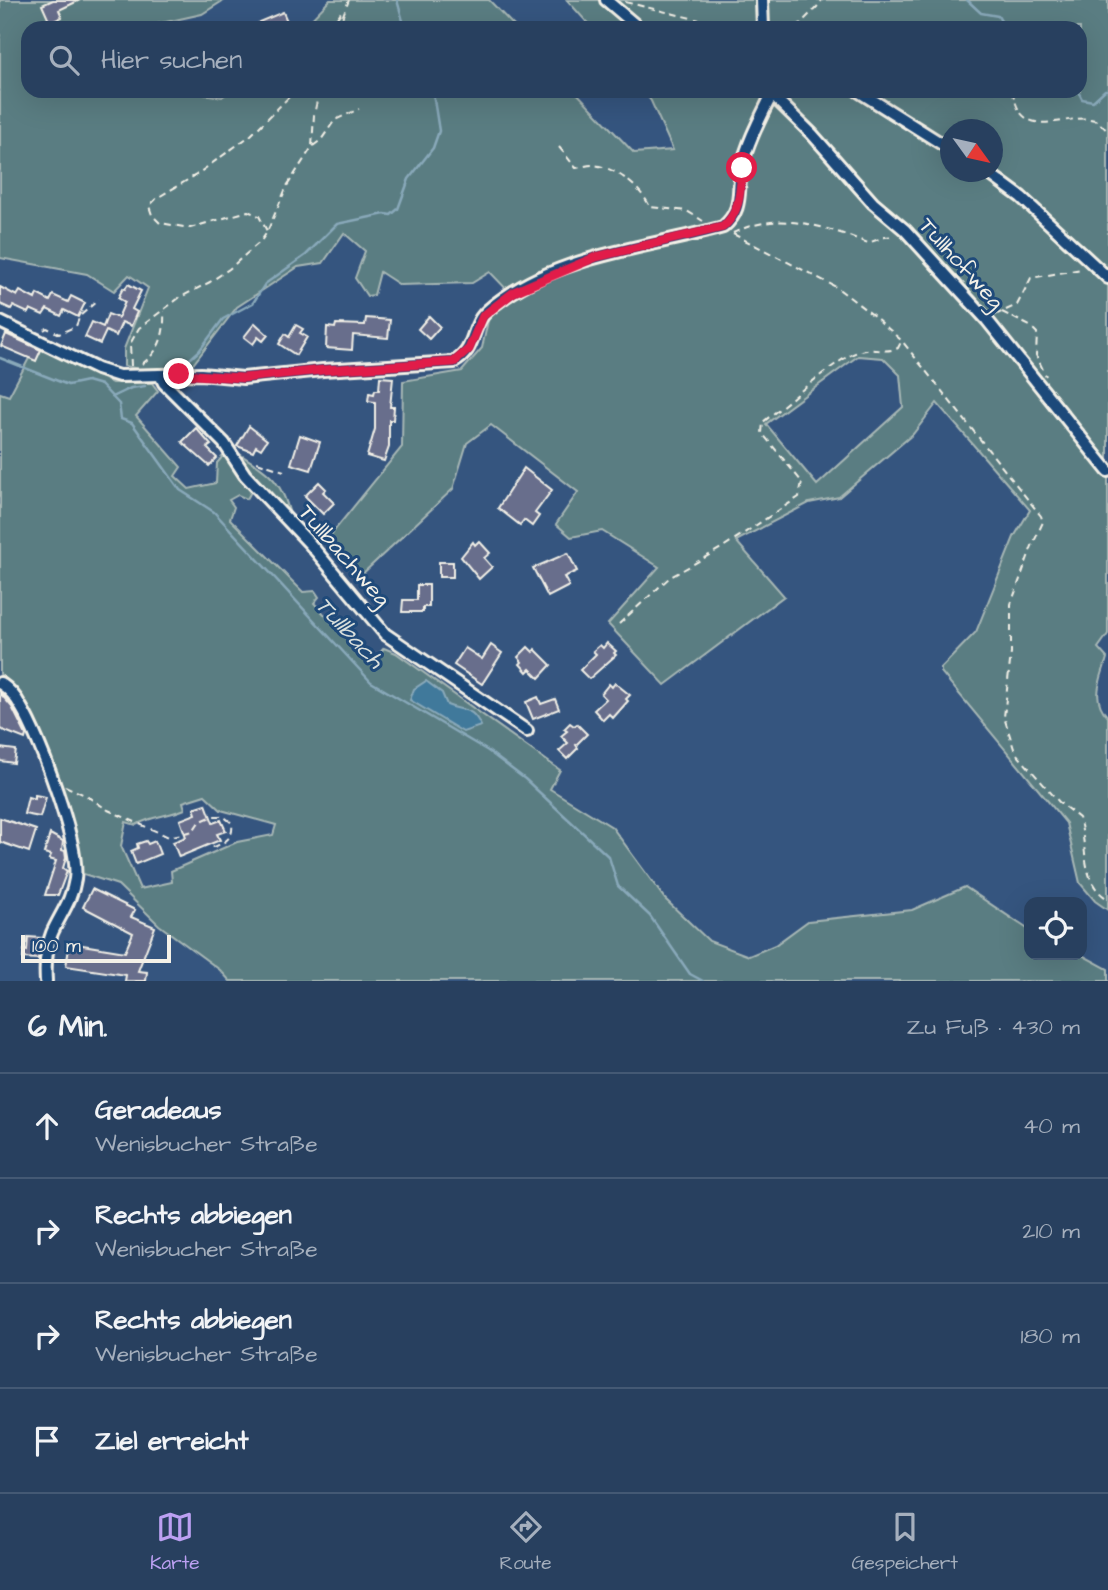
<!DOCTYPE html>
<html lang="de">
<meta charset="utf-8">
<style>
:root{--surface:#28405f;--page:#344b68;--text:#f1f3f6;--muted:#a5afbd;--line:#445974;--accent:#bca0f2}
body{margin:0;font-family:"Architects Daughter",sans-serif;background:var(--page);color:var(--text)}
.controls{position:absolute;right:21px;bottom:21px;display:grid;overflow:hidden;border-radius:14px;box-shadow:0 7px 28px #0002}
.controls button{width:63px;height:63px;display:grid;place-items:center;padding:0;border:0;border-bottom:2px solid var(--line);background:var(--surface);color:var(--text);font:35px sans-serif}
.compass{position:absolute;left:940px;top:119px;width:63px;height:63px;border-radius:50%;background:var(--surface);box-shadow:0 7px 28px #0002;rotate:123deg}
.scale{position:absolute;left:21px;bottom:18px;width:150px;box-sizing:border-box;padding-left:7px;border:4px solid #f4f1e8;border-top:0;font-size:19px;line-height:24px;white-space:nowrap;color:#f4f1e8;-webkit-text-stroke:5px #1f4a7a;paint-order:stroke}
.stop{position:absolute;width:21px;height:21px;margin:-16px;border:5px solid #e11d48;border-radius:50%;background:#fff}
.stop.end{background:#e11d48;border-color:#fff;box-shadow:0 2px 7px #0008}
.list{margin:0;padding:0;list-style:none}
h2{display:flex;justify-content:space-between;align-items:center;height:91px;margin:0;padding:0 28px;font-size:30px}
h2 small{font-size:23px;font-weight:400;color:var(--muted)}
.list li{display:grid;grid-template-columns:46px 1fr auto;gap:21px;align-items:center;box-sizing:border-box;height:105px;padding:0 28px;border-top:2px solid var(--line)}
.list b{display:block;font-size:26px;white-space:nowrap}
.list p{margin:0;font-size:23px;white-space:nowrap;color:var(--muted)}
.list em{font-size:23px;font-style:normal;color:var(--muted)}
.icon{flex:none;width:38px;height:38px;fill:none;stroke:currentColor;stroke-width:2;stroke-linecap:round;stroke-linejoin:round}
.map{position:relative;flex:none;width:1108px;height:981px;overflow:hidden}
.search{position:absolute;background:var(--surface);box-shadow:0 7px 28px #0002;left:21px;right:21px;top:21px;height:77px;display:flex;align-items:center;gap:18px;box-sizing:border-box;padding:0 24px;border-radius:21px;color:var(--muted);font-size:26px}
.sheet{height:511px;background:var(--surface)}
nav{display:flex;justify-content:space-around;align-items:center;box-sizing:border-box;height:98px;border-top:2px solid var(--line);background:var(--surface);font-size:19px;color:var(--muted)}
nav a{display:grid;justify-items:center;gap:4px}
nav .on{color:var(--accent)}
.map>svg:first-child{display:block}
.green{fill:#5a7d82;stroke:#a7b7b5;stroke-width:2;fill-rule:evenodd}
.water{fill:#41799b;stroke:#89a9ba;stroke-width:2}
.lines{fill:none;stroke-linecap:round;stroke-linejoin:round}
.stream{stroke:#89a9ba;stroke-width:2.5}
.building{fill:#676e8c;stroke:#f4f1e8;stroke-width:2}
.minor-casing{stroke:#f4f1e8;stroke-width:16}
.path{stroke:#f4f1e8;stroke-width:2;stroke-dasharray:7 5;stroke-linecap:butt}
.minor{stroke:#1f4a7a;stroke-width:10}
.route{stroke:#e11d48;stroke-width:9}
.labels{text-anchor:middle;stroke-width:6;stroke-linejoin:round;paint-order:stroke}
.street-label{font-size:23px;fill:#f4f1e8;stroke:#1f4a7a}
.water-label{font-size:24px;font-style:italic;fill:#d9dfdc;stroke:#1f4a7a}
</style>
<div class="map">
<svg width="1108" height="981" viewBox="0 0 1108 981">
<rect width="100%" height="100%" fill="#35557f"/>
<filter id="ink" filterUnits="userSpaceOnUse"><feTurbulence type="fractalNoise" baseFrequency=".0143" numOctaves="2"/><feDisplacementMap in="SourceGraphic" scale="14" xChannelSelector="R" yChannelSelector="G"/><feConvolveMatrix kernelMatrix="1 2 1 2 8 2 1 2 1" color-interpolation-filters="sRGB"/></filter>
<g filter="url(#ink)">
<g class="green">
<path d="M0,0H224L202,14L139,28H28V91H183L222,97L230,91H575L634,153L673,150L651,101L643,91H1080V28H592L567,0H1108V634L1098,648L1107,658C1101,680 1090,698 1108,717V910L1095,901L1080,883L1066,823L941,672V668L976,632L1014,537L1030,510L937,403L913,434L839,497L809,503L736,541L784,596L665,685L608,624L659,567L602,531L571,537L556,524L578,492L491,425L467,443L453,489L360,576L325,542L402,447L403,381L462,371L482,348L489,316L515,298L490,272L472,283L400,285L380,272L374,295L367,296L355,278L365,251L344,233L323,263L298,267L237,307L191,367L144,370L124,366V349L148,288L129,275L114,291L87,274L0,258ZM950,130H992V172H950ZM858,356L883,358L900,375L903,407L817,485L766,424Z"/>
<path d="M330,0H489L516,28H303Z"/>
<path d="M36,345L112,383H152L158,391L136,416L181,467L175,476L189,489L216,483L217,463L230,448C274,476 284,479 294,534L253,488L247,499L238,495L229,500L234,507L230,519L303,592L315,591L319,597L314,603L370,664L384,648L396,653L560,770L550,789L612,827L665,899L709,941L749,956L775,945L808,921L912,910L965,887L1029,930V955H1082L1108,969V981H230L220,970L159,925L118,885L71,870L65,832L37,749L42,737L20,697L0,674V393L9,396ZM205,795L221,810L276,825L273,835L237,842L171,871L172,882L140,889L121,846L126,822L136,825C151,816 169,816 185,809L183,802Z"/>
</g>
<path class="water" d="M426,681L442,693L447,705C465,713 471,705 481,726L463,732L410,700L414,689Z"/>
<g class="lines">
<g class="stream">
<path d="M397,0L405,28"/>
<path d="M967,0L981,13L998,16L1005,28"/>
<path d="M1065,91L1068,93L1070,91"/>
<path d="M1078,91L1082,99L1093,101L1105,90H1108"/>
<path d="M0,358L68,385L87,381L101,385L119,404L121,419L132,423L180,490L214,512L371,682L488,751L525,779L609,857L618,886L650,916L690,974L703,981"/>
<path d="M182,366L199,351L223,319L253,303L265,284L306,255L337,224L385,214L391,215L398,209L409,179L433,148L439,131L433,93L431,91"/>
<path d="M112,397L131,388L145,386"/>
</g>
</g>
<g class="building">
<path d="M53,0H80L59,10L62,17L50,23L42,5Z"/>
<path d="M283,12L290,28H262L259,22Z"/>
<path d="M128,284L141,291L132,309L137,312L131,326L122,322L116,336L106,331L100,344L85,337L92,322L103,327L108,314L118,318L125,302L118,298L123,288L125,289Z"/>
<path d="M0,287L17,296L20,291L35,299L37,294L50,301L53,295L68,302L71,296L85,303L78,317L64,310L61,316L47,309L43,315L30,309L28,313L13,306L11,309L0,304Z"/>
<path d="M429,316L440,327L429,339L418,329Z"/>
<path d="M366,318L390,320L388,338L353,335L352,350L326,348L327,327L335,328L336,324L365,325Z"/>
<path d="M255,323L268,335L263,341L258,337L253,344L244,337Z"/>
<path d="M296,325L303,329L300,333L307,337L296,355L279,344L285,334L289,337Z"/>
<path d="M6,334L41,350L36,361L1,346Z"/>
<path d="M380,377L393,378L390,407H394L393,420H389V447L384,461L367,456L375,429V402L368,401L369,393L374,394L375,390H379Z"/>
<path d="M249,426L267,440L261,449L256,446L253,452L237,446Z"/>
<path d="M196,428L211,445L207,448L217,458L209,466L182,442Z"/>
<path d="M300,435L320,442L311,470L291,464Z"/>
<path d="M524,468L552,490L535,513L539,516L532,526L524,520L520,525L498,508Z"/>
<path d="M319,482L326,489L323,492L334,503L323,514L305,496Z"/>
<path d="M479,541L490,553L484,558L492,567L479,579L461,557L473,542L475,545Z"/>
<path d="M568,553L577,571L564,577L569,586L548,597L533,568Z"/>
<rect x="439" y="562" width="14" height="15"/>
<path d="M417,585H429V607H423V612H402L403,600H417Z"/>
<path d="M607,643L616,651L614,653L616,655L589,679L580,670L596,654L593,651L600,645L603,648Z"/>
<path d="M491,645L502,653L482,684L454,665L465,648L482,659Z"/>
<path d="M528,647L533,652L535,649L551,665L539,678L530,669L527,672L520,664L522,662L518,657Z"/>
<path d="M615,683L630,695L626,699L628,701L613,718L609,714L603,720L594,710L606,699L601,694L609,684L612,687Z"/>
<path d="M0,693L12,707L26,735L25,739L0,729Z"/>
<path d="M538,697L541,704L555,699L559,709L533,719L526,702Z"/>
<path d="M570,723L574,726L577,724L587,734L576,745L578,748L567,759L559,751L568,743L561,736L567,731L564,729Z"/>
<path d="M0,748L16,750L14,763L0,761Z"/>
<path d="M35,795L46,797L40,817L24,814L28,797L35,799Z"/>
<path d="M206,804L213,823L221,820L226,831L217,834L220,840L179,857L173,842L186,837L180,820L196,814L194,808Z"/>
<path d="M0,818L36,830L29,852L0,842Z"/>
<path d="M50,834L63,841L62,850L65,851L66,858L63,868L67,871L58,895H45L56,861L49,859L51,855L44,853Z"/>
<path d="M146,841L148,844L155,841L160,854L136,864L131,851L138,848L137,844Z"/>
<path d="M92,889L135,910L131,917L155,927L138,971L147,972L146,981H125L126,975L66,966L70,943L125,952L133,933L83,907Z"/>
<path d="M28,937L41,938L38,959L23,958L24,950L27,951Z"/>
</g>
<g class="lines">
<g class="minor-casing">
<g id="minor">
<path d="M606,0L639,28"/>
<path d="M762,0L763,28"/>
<path d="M768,91L812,134L873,203L905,230L987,320L1108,471"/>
<path d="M858,91L950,149"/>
<path d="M987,172L1021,197L1108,278"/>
<path d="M0,322L97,369L119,376L201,374L243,378L323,370L454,362C473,352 471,334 481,318C487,309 497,303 505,297C567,254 652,247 723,227C745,208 736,191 742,166C748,141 761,117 772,94L778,91"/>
<path d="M160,375L164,383L224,443L245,475L310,544L385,634L527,731"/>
<path d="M0,683C9,689 16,697 21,707C40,738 80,845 75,879C72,900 60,915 52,933C46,948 45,966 46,981"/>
</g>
</g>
<g class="path">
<path d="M625,2L720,25L747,28"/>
<path d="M330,28L341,12"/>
<path d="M338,28L349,0"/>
<path d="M796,28L817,7L822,0"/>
<path d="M1012,91C1014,97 1016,106 1020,112C1036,135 1072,113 1095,120C1099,122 1104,128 1108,131"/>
<path d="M313,146L321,140L335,120L359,109"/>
<path d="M559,147L576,168C581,167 588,165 593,165C616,167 641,188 650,207L687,211L703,221"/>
<path d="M267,231L259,216L248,211L190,228L160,223L152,215L149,206L157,198L196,175L251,135L295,91"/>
<path d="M733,233C779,210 823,226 868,243L885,237L895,236"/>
<path d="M733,234L836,287L874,316L902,341L1041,516L1043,522L1032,546L1011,604V653L1004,717L1015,752L1059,802L1079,818C1088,846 1080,883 1108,899"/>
<path d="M1002,312L1030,326L1037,333L1036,355L1046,376"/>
<path d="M995,315L1017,305L1031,278L1082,269"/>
<path d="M44,330L47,328L59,334L76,326L80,316L99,299"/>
<path d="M142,364C161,350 165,333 164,311"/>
<path d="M131,366L130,344L139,328L179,298L210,282L229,269L261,241L267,232L287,186L312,147L314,115L319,91"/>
<path d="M257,462L284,471"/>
<path d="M619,624L669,578L723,547L799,497L802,482L762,433L763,422C785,405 837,357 861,351C874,347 885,354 898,348L901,342"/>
<path d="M65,786L85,795L108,810L169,837L193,831L199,822L213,816H223L232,823C234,839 225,842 212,848"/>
</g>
<use href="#minor" class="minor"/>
</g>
</g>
<g class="lines" filter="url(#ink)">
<path class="route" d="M179,374L243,378L323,370L454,362L469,349L483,316L514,292L596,257L723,227C741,211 740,191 742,168"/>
</g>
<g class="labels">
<g class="street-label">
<text transform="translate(962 263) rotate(48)" y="8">Tullhofweg</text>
<text transform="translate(345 555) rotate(49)" y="8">Tullbachweg</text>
</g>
<g class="water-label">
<text transform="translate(350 632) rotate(47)" y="8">Tullbach</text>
</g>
</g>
</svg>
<div class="controls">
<button><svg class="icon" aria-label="locate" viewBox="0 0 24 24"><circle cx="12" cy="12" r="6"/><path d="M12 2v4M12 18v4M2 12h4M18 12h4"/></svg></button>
</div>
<svg class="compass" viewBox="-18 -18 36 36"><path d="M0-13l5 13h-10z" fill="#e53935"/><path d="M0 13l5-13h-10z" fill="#a5afbd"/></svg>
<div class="scale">100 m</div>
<div class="stop" style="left:742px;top:168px"></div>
<div class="stop end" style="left:179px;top:374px"></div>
<div class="search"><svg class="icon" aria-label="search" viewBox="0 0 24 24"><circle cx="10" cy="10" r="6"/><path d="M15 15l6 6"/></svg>Hier suchen</div>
</div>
<section class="sheet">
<h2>6 Min.<small>Zu Fuß · 430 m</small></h2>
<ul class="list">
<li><svg class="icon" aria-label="ahead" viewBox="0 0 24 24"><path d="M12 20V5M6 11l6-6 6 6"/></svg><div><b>Geradeaus</b><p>Wenisbucher Straße</p></div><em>40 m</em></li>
<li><svg class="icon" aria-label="right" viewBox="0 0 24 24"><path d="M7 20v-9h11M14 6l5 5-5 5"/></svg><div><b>Rechts abbiegen</b><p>Wenisbucher Straße</p></div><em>210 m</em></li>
<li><svg class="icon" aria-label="right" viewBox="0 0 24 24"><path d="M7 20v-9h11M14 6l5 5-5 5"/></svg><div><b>Rechts abbiegen</b><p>Wenisbucher Straße</p></div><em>180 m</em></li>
<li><svg class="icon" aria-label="arrive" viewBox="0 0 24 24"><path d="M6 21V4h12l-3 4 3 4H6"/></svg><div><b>Ziel erreicht</b></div></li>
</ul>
</section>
<nav>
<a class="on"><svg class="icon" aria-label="map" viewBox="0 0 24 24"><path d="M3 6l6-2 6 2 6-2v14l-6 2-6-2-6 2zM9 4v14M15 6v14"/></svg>Karte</a>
<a><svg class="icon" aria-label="directions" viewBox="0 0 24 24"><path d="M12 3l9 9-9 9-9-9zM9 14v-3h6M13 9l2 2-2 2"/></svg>Route</a>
<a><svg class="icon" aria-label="saved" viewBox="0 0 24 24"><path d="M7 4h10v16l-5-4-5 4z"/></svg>Gespeichert</a>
</nav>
